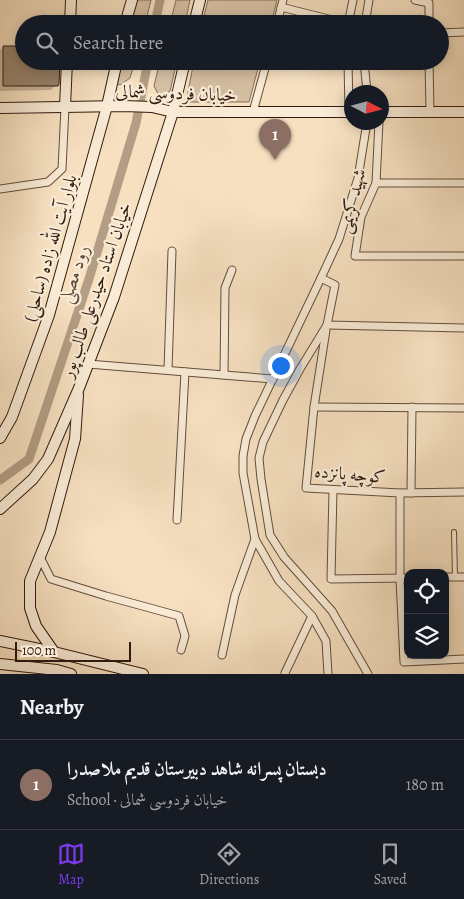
<!DOCTYPE html>
<meta charset="utf-8">
<style>
:root{--surface:#171b24;--page:#20242c;--text:#f1f3f6;--muted:#9ea1a6;--line:#363941;--accent:#7c3aed}
body{margin:0;font-family:Alegreya,Amiri,serif;background:var(--page);color:var(--text)}
.controls{position:absolute;right:15px;bottom:15px;display:grid;overflow:hidden;border-radius:10px;box-shadow:0 2px 12px #0003}
.controls button{width:45px;height:45px;display:grid;place-items:center;padding:0;border:0;border-bottom:1px solid var(--line);background:var(--surface);color:var(--text);font:25px sans-serif}
.compass{position:absolute;left:344px;top:85px;width:45px;height:45px;border-radius:50%;background:var(--surface);box-shadow:0 2px 12px #0003;rotate:96deg}
.scale{position:absolute;left:15px;bottom:12px;width:116px;box-sizing:border-box;padding-left:5px;border:2px solid #311c10;border-top:0;font-size:14px;line-height:18px;white-space:nowrap;color:#311c10;-webkit-text-stroke:4px #f9ebd6;paint-order:stroke}
.you{position:absolute;left:280px;top:365px;width:18px;height:18px;margin:-12px;border:4px solid #fff;border-radius:50%;background:#1a73e8;box-shadow:0 0 0 8px #1a73e833}
.badge{display:grid;place-items:center;width:32px;height:32px;border-radius:50%;background:var(--accent);color:#fff;font-size:16px;font-weight:700}
.pin{position:absolute;translate:-50% -41px;filter:drop-shadow(0 1px 2px #0008)}
.pin::after{content:'';position:absolute;top:26px;width:18px;height:15px;background:inherit;clip-path:polygon(0 0,100% 0,50% 100%)}
.list{margin:0;padding:0;list-style:none}
h2{display:flex;justify-content:space-between;align-items:center;height:65px;margin:0;padding:0 20px;font-size:21px}
h2 small{font-size:16px;font-weight:400;color:var(--muted)}
.list li{display:grid;grid-template-columns:32px 1fr auto;gap:15px;align-items:center;box-sizing:border-box;height:90px;padding:0 20px;border-top:1px solid var(--line)}
.list b{display:block;font-size:19px;white-space:nowrap}
.list p{margin:0;font-size:16px;white-space:nowrap;color:var(--muted)}
.list em{font-size:16px;font-style:normal;color:var(--muted)}
.icon{flex:none;width:28px;height:28px;fill:none;stroke:currentColor;stroke-width:2;stroke-linecap:round;stroke-linejoin:round}
.map{position:relative;flex:none;width:464px;height:674px;overflow:hidden}
.search{position:absolute;background:var(--surface);box-shadow:0 2px 12px #0003;left:15px;right:15px;top:15px;height:55px;display:flex;align-items:center;gap:12px;box-sizing:border-box;padding:0 18px;border-radius:28px;color:var(--muted);font-size:19px}
.sheet{height:155px;background:var(--surface)}
nav{display:flex;justify-content:space-around;align-items:center;box-sizing:border-box;height:70px;border-top:1px solid var(--line);background:var(--surface);font-size:14px;color:var(--muted)}
nav a{display:grid;justify-items:center;gap:2px}
nav .on{color:var(--accent)}
.map>svg:first-child{display:block}
.green{fill:#d5bfa2;stroke:#836e59}
.shadow{fill:#0003}
.lines{fill:none;stroke-linecap:round;stroke-linejoin:round}
.canal{stroke:#b39d84;stroke-width:9}
.building{fill:#97826c;stroke:#311c10}
.lane-casing{stroke:#624d3c;stroke-width:6}
.street-casing{stroke:#624d3c;stroke-width:9}
.secondary-casing{stroke:#311c10;stroke-width:12}
.lane{stroke:#f9ebd6;stroke-width:4}
.street{stroke:#f9ebd6;stroke-width:7}
.secondary{stroke:#f9ebd6;stroke-width:10}
.labels{text-anchor:middle;stroke-width:4.5;stroke-linejoin:round;paint-order:stroke}
.street-label{font-size:18px;fill:#311c10;stroke:#f9ebd6}
.water-label{font-size:19px;font-style:italic;fill:#5e4939;stroke:#f9ebd6}
</style>
<div class="map">
<svg width="464" height="674" viewBox="0 0 464 674">
<rect width="100%" height="100%" fill="#f6e0c0"/>
<filter id="stains"><feTurbulence type="fractalNoise" baseFrequency=".004" numOctaves="4"/><feColorMatrix values="0 0 0 0 .2 0 0 0 0 .09 0 0 0 0 .02 0 0 0 .5 -.17"/></filter>
<radialGradient id="worn" r=".72"><stop offset=".6" stop-color="#630" stop-opacity="0"/><stop offset="1" stop-color="#630" stop-opacity=".3"/></radialGradient>
<g class="green">
<path d="M136,0H151L145,24H130Z"/>
<path d="M176,0H190L185,24H170Z"/>
<path d="M208,0H277L271,24H202Z"/>
<path d="M121,61H135L130,78L120,85L115,82Z"/>
<path d="M160,61H177L170,91L160,98L154,86Z"/>
<path d="M194,61H260L249,102H186Z"/>
</g>
<path class="shadow" d="M3,47L24,61L58,84L51,90L0,91V50Z"/>
<g class="lines">
<g class="canal">
<path d="M155,24L160,0"/>
<path d="M0,480L29,459L89,279L136,123L148,61"/>
</g>
</g>
<path class="building" d="M3,46H24V61H60L59,84L58,86H3Z"/>
<g class="lines">
<g class="lane-casing">
<path id="lane" d="M454,532L455,577"/>
</g>
<g class="street-casing">
<g id="street">
<path d="M415,0L429,3V24"/>
<path d="M281,7L348,24"/>
<path d="M277,24L283,0"/>
<path d="M348,24L353,0"/>
<path d="M365,24L369,0"/>
<path d="M440,33L464,32"/>
<path d="M348,61L349,112"/>
<path d="M364,61L367,92"/>
<path d="M429,61L430,112"/>
<path d="M253,112L267,61"/>
<path d="M367,122L358,178L339,239L321,278L335,285L327,325L464,328"/>
<path d="M379,122L376,183L361,217L355,256H464"/>
<path d="M376,183H464"/>
<path d="M0,189L48,182L62,169L65,107"/>
<path d="M321,278L255,416L246,439L243,456V473L255,539L279,581L312,616L326,641L328,674"/>
<path d="M327,325L300,369L283,400L263,442L259,458L261,479L270,535L284,557L332,611L368,674"/>
<path d="M326,330L314,407L306,488L400,493L464,492"/>
<path d="M88,364L273,379"/>
<path d="M168,370L172,251"/>
<path d="M224,375L225,288L232,270"/>
<path d="M314,407L464,408"/>
<path d="M333,490L331,579L408,578"/>
<path d="M400,493V579L404,662L464,659"/>
<path d="M411,493L412,407"/>
<path d="M177,520L185,372"/>
<path d="M40,557L51,579L106,596L179,616L185,636L181,650"/>
<path d="M445,577H464"/>
<path d="M222,655L235,595L255,539"/>
<path d="M285,673L312,616"/>
</g>
</g>
<g class="secondary-casing">
<g id="secondary">
<path d="M70,24L71,0"/>
<path d="M125,24L132,0"/>
<path d="M194,24L200,0"/>
<path d="M65,107L67,61"/>
<path d="M0,108L124,106L152,107L173,112H352"/>
<path d="M382,112H464"/>
<path d="M0,438L12,417L49,315L107,106L117,61"/>
<path d="M0,509L33,479L48,459L79,388L114,297L173,112L185,61"/>
<path d="M0,641L54,652L143,674"/>
<path d="M54,652L36,626L30,608V581L50,532L75,439L78,395"/>
<path d="M0,664L57,670L71,674"/>
</g>
</g>
<use href="#lane" class="lane"/>
<use href="#street" class="street"/>
<use href="#secondary" class="secondary"/>
</g>
<g class="labels">
<g class="street-label">
<text transform="translate(176 93) rotate(2)" y="6">خیابان فردوسی شمالی</text>
<text transform="translate(352 201) rotate(-76)" y="6">شهید کریمی</text>
<text transform="translate(50 248) rotate(-74)" y="6">بلوار آیت الله زاده (ساحلی)</text>
<text transform="translate(96 290) rotate(-71)" y="6">خیابان استاد حیدرعلی طالب پور</text>
<text transform="translate(350 474) rotate(5)" y="6">کوچه پانزده</text>
</g>
<g class="water-label">
<text transform="translate(73 274) rotate(-72)" y="7">رود مصلی</text>
</g>
</g>
<rect width="100%" height="100%" filter="url(#stains)"/>
<rect width="100%" height="100%" fill="url(#worn)"/>
</svg>
<div class="controls">
<button><svg class="icon" aria-label="locate" viewBox="0 0 24 24"><circle cx="12" cy="12" r="6"/><path d="M12 2v4M12 18v4M2 12h4M18 12h4"/></svg></button>
<button><svg class="icon" aria-label="layers" viewBox="0 0 24 24"><path d="M12 4l9 5-9 5-9-5zM3 14l9 5 9-5"/></svg></button>
</div>
<svg class="compass" viewBox="-18 -18 36 36"><path d="M0-13l5 13h-10z" fill="#e53935"/><path d="M0 13l5-13h-10z" fill="#9ea1a6"/></svg>
<div class="scale">100 m</div>
<div class="you"></div>
<div class="pin badge" style="left:275px;top:160px;background:#8d6e63">1</div>
<div class="search"><svg class="icon" aria-label="search" viewBox="0 0 24 24"><circle cx="10" cy="10" r="6"/><path d="M15 15l6 6"/></svg>Search here</div>
</div>
<section class="sheet">
<h2>Nearby<small></small></h2>
<ul class="list">
<li><span class="badge" style="background:#8d6e63">1</span><div><b>دبستان پسرانه شاهد دبیرستان قدیم ملاصدرا</b><p>School · خیابان فردوسی شمالی</p></div><em>180 m</em></li>
</ul>
</section>
<nav>
<a class="on"><svg class="icon" aria-label="map" viewBox="0 0 24 24"><path d="M3 6l6-2 6 2 6-2v14l-6 2-6-2-6 2zM9 4v14M15 6v14"/></svg>Map</a>
<a><svg class="icon" aria-label="directions" viewBox="0 0 24 24"><path d="M12 3l9 9-9 9-9-9zM9 14v-3h6M13 9l2 2-2 2"/></svg>Directions</a>
<a><svg class="icon" aria-label="saved" viewBox="0 0 24 24"><path d="M7 4h10v16l-5-4-5 4z"/></svg>Saved</a>
</nav>
